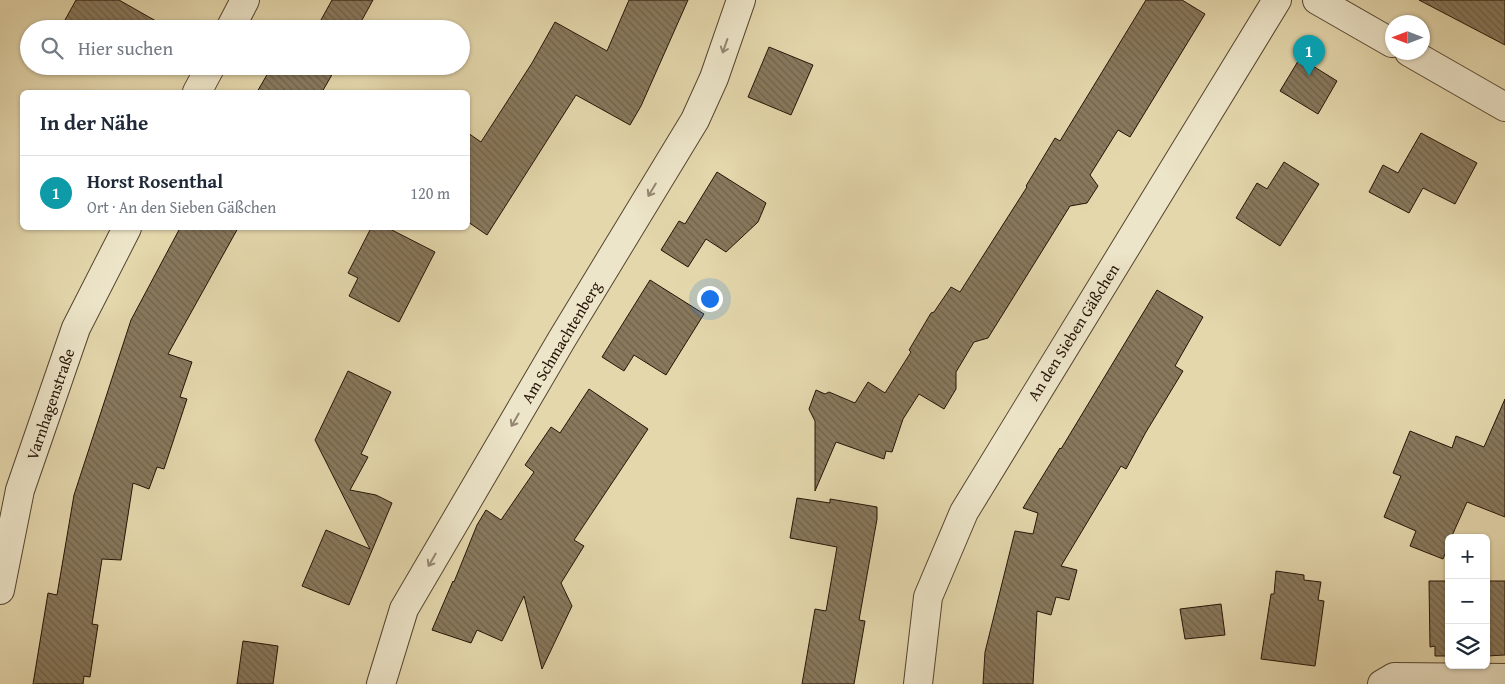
<!DOCTYPE html>
<html lang="de">
<meta charset="utf-8">
<style>
:root{--surface:#fff;--page:#f2f2f3;--text:#1f2937;--muted:#747a83;--line:#e0e1e3;--accent:#8f2418}
body{margin:0;font-family:"Gentium Book Plus",serif;background:var(--page);color:var(--text)}
.controls{position:absolute;right:15px;bottom:15px;display:grid;overflow:hidden;border-radius:8px;box-shadow:0 1px 4px #0004}
.controls button{width:45px;height:45px;display:grid;place-items:center;padding:0;border:0;border-bottom:1px solid var(--line);background:var(--surface);color:var(--text);font:25px sans-serif}
.compass{position:absolute;left:1385px;top:15px;width:45px;height:45px;border-radius:50%;background:var(--surface);box-shadow:0 1px 4px #0004;rotate:270deg}
.you{position:absolute;left:709px;top:298px;width:18px;height:18px;margin:-12px;border:4px solid #fff;border-radius:50%;background:#1a73e8;box-shadow:0 0 0 8px #1a73e833}
.badge{display:grid;place-items:center;width:32px;height:32px;border-radius:50%;background:var(--accent);color:#fff;font-size:16px;font-weight:700}
.pin{position:absolute;translate:-50% -41px;filter:drop-shadow(0 1px 2px #0008)}
.pin::after{content:'';position:absolute;top:26px;width:18px;height:15px;background:inherit;clip-path:polygon(0 0,100% 0,50% 100%)}
.list{margin:0;padding:0;list-style:none}
h2{display:flex;justify-content:space-between;align-items:center;height:65px;margin:0;padding:0 20px;font-size:21px}
h2 small{font-size:16px;font-weight:400;color:var(--muted)}
.list li{display:grid;grid-template-columns:32px 1fr auto;gap:15px;align-items:center;box-sizing:border-box;height:75px;padding:0 20px;border-top:1px solid var(--line)}
.list b{display:block;font-size:19px;white-space:nowrap}
.list p{margin:0;font-size:16px;white-space:nowrap;color:var(--muted)}
.list em{font-size:16px;font-style:normal;color:var(--muted)}
.icon{flex:none;width:28px;height:28px;fill:none;stroke:currentColor;stroke-width:2;stroke-linecap:round;stroke-linejoin:round}
.map{position:relative;flex:none;width:1505px;height:684px;overflow:hidden}
.search{position:absolute;background:var(--surface);box-shadow:0 1px 4px #0004;left:20px;top:20px;width:450px;height:55px;display:flex;align-items:center;gap:12px;box-sizing:border-box;padding:0 18px;border-radius:28px;color:var(--muted);font-size:19px}
.panel{position:absolute;background:var(--surface);box-shadow:0 1px 4px #0004;left:20px;top:90px;width:450px;height:140px;border-radius:8px}
.map>svg:first-child{display:block}
.building{fill:url(#building-back-hatch);stroke:#251407}
.lines{fill:none;stroke-linecap:round;stroke-linejoin:round}
.minor-casing{stroke:#554530;stroke-width:30}
.minor{stroke:#ede5c9;stroke-width:28}
.oneway{stroke:#938772}
.labels{text-anchor:middle;stroke-width:4;stroke-linejoin:round;paint-order:stroke}
.street-label{font-size:16px;fill:#251407;stroke:#ede5c9}
</style>
<div class="map">
<svg width="1505" height="684" viewBox="0 0 1505 684">
<defs>
<pattern id="building-back-hatch" width="6" height="6" patternUnits="userSpaceOnUse" patternTransform="scale(1.25)"><rect width="6" height="6" fill="#88795d"/><path d="M-1 5l2 2M0 0l6 6M5-1l2 2" fill="none" stroke="#6f624b"/></pattern>
</defs>
<rect width="100%" height="100%" fill="#e4d7ac"/>
<filter id="stains"><feTurbulence type="fractalNoise" baseFrequency=".004" numOctaves="4"/><feColorMatrix values="0 0 0 0 .2 0 0 0 0 .09 0 0 0 0 .02 0 0 0 .5 -.17"/></filter>
<radialGradient id="worn" r=".72"><stop offset=".6" stop-color="#630" stop-opacity="0"/><stop offset="1" stop-color="#630" stop-opacity=".3"/></radialGradient>
<g class="building">
<path d="M76,0H119L170,29H60Z"/>
<path d="M332,0H373L357,29H316Z"/>
<path d="M629,0H688L641,106L630,125L576,95L487,235L468,222V133L481,142L532,63L555,22L607,51Z"/>
<path d="M1146,0H1182L1205,14L1130,137L1118,130L1090,175L1098,186L1087,203L1070,206L988,338L974,342L956,372V389L944,409L919,394L903,419L892,452L886,451L884,459L836,442L815,491V421L809,409L816,390L825,394L829,392L855,403L868,382L885,393L911,352L909,350L931,313L934,312L951,287L960,292L1027,187L1026,186L1055,138L1060,141Z"/>
<path d="M1419,0H1505V45Z"/>
<path d="M769,47L813,65L791,115L748,97Z"/>
<path d="M1300,58L1337,81L1318,114L1280,91Z"/>
<path d="M272,66H337L322,92H257Z"/>
<path d="M1421,133L1477,163L1455,204L1423,188L1409,213L1369,192L1383,165L1398,173Z"/>
<path d="M1284,162L1319,184L1280,246L1236,218L1257,183L1267,189Z"/>
<path d="M717,172L766,203L758,222L726,252L706,239L688,267L661,250L679,221L685,224Z"/>
<path d="M180,228H238L168,354L192,362L180,397L187,399L164,469L157,467L149,489L133,483L121,560L102,559L92,624L98,625L90,677L84,676L83,684H33L48,593L57,595L74,495L131,320Z"/>
<path d="M371,228H388L435,252L399,322L349,296L358,278L348,273Z"/>
<path d="M650,280L704,314L666,375L634,355L624,371L602,357Z"/>
<path d="M1157,290L1203,317L1175,366L1183,371L1146,432L1126,469L1121,466L1061,566L1077,570L1069,600L1056,597L1051,615L1037,611L1033,684H983L985,652L1015,531L1033,534L1038,513L1023,508L1060,448L1061,449Z"/>
<path d="M348,371L391,392L361,454L368,457L350,490L376,495L392,503L349,605L302,586L326,530L370,549L315,440Z"/>
<path d="M589,389L648,429L574,540L584,546L561,583L572,606L542,669L524,596L502,641L477,630L471,643L432,630L453,581L454,582L477,525L486,510L501,520L534,472L525,465L551,427L560,433Z"/>
<path d="M1505,399V517L1467,502L1451,538H1449V544L1443,559L1410,546L1416,531L1384,517L1401,476L1393,473L1410,431L1452,448L1456,436L1484,447Z"/>
<path d="M797,498L830,503V499L877,507V519L859,620L865,621L854,684H802L815,609L826,611L837,547L790,538Z"/>
<path d="M1276,571L1304,575V580L1321,582L1318,600L1324,601L1315,666L1261,659L1271,594H1274Z"/>
<path d="M1429,581H1449V656H1435V646L1430,647Z"/>
<path d="M1486,581H1505V655L1486,656Z"/>
<path d="M1221,604L1225,635L1185,639L1180,609Z"/>
<path d="M243,641L278,646L273,684H237Z"/>
</g>
<g class="lines">
<g class="minor-casing">
<g id="minor">
<path d="M1317,0L1392,43"/>
<path d="M230,29L245,0"/>
<path d="M1409,52L1505,107"/>
<path d="M197,92L211,66"/>
<path d="M0,590L20,490L76,328L127,228"/>
<path d="M381,684L404,609L562,339L695,120L714,78L741,0"/>
<path d="M918,684L928,597L964,512L1277,0"/>
<path d="M1382,684L1394,677L1505,678"/>
</g>
</g>
<use href="#minor" class="minor"/>
</g>
<defs><path id="oneway-shaft" d="M-6 0H5M1.5-3L5.5 0L1.5 3" fill="none" stroke-width="1.6" stroke-linecap="round" stroke-linejoin="round" transform="scale(1.25)"/></defs>
<g class="oneway">
<use href="#oneway-shaft" transform="translate(725 46) rotate(109)"/>
<use href="#oneway-shaft" transform="translate(652 190) rotate(121)"/>
<use href="#oneway-shaft" transform="translate(515 420) rotate(120)"/>
<use href="#oneway-shaft" transform="translate(432 560) rotate(120)"/>
</g>
<g class="labels">
<g class="street-label">
<text transform="translate(1073 332) rotate(-58)" y="6">An den Sieben Gäßchen</text>
<text transform="translate(561 342) rotate(-59)" y="6">Am Schmachtenberg</text>
<text transform="translate(50 404) rotate(-71)" y="6">Varnhagenstraße</text>
</g>
</g>
<rect width="100%" height="100%" filter="url(#stains)"/>
<rect width="100%" height="100%" fill="url(#worn)"/>
</svg>
<div class="controls">
<button>+</button>
<button>−</button>
<button><svg class="icon" aria-label="layers" viewBox="0 0 24 24"><path d="M12 4l9 5-9 5-9-5zM3 14l9 5 9-5"/></svg></button>
</div>
<svg class="compass" viewBox="-18 -18 36 36"><path d="M0-13l5 13h-10z" fill="#e53935"/><path d="M0 13l5-13h-10z" fill="#747a83"/></svg>
<div class="you"></div>
<div class="pin badge" style="left:1309px;top:76px;background:#0f9aa8">1</div>
<div class="search"><svg class="icon" aria-label="search" viewBox="0 0 24 24"><circle cx="10" cy="10" r="6"/><path d="M15 15l6 6"/></svg>Hier suchen</div>
<section class="panel">
<h2>In der Nähe<small></small></h2>
<ul class="list">
<li><span class="badge" style="background:#0f9aa8">1</span><div><b>Horst Rosenthal</b><p>Ort · An den Sieben Gäßchen</p></div><em>120 m</em></li>
</ul>
</section>
</div>
